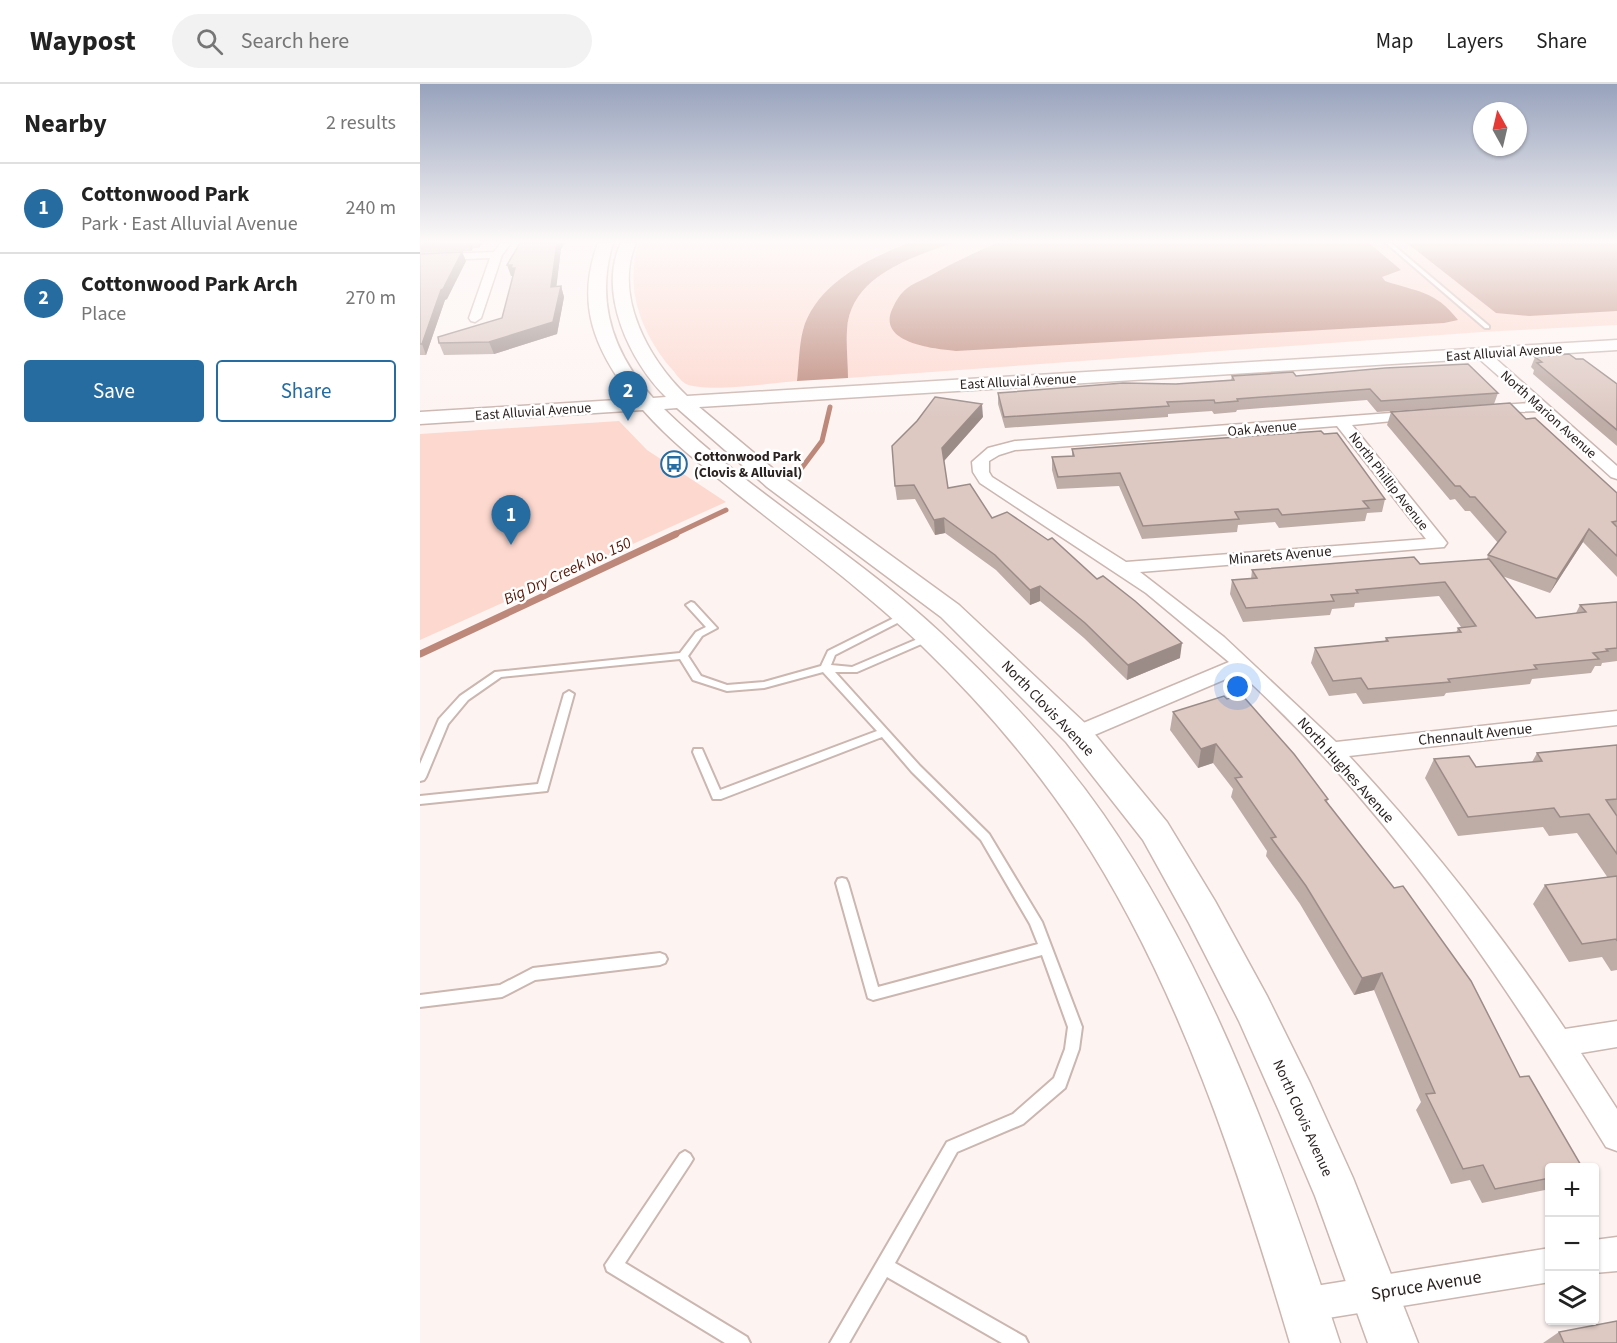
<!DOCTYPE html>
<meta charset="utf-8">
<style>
:root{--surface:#fff;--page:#f2f2f2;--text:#222;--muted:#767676;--line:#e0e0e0;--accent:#266ca0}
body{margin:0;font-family:"Source Sans 3",sans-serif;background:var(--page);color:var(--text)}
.controls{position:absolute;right:18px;bottom:18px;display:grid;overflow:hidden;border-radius:6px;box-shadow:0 2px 4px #0004}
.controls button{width:54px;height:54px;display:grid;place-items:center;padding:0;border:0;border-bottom:2px solid var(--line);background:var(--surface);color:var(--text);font:30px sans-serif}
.compass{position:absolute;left:1053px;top:18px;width:54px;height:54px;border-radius:50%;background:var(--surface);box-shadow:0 2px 4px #0004;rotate:352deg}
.you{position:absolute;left:818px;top:603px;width:21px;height:21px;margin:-15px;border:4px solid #fff;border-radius:50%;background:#1a73e8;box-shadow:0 0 0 9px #1a73e833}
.badge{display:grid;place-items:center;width:39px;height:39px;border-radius:50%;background:var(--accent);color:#fff;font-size:20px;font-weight:700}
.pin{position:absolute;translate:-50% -50px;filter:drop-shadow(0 2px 3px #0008)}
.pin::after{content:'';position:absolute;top:32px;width:21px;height:18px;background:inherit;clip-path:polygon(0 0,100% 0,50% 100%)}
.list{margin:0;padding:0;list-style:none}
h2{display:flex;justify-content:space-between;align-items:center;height:78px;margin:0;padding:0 24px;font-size:26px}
h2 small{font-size:20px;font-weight:400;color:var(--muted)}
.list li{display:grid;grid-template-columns:39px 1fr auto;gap:18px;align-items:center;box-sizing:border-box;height:90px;padding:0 24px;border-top:2px solid var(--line)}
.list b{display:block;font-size:22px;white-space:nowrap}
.list p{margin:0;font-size:20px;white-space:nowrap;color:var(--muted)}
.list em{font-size:20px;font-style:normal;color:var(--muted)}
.actions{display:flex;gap:12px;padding:18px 24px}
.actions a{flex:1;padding:14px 0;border:2px solid var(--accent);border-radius:6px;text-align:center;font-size:21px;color:var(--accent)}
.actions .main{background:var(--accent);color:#fff}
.icon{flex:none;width:33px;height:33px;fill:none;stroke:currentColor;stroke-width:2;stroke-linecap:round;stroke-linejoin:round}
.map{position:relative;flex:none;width:1197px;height:1259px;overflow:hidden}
header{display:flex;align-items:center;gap:36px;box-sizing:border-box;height:84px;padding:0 30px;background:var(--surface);border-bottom:2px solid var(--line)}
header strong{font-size:28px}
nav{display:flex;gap:33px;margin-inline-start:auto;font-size:21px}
.search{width:420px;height:54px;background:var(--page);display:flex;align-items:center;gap:15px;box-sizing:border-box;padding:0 21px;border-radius:33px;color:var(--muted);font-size:22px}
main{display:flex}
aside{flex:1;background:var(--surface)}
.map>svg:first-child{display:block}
.green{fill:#fdd8cf}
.water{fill:#bd887a}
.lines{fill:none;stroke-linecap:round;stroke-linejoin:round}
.stream-far1{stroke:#bd887a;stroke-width:5}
.stream{stroke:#bd887a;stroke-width:7}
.lane-casing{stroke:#cbb6b0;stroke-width:4}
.street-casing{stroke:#cbb6b0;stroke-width:3}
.secondary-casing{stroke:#cbb6b0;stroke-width:3}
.lane{fill:#fff;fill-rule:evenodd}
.street{fill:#fff;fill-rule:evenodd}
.secondary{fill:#fff;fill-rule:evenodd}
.wall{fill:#beaca7}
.shaded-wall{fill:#9b8c88}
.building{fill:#ddc8c2;stroke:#9b8c88;stroke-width:1.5}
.labels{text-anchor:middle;stroke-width:5;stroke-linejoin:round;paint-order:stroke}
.far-street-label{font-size:14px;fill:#2a2220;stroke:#fff}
.far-poi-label{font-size:14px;font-weight:bold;fill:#2a2220;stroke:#fff;text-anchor:start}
.street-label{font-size:15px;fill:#2a2220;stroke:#fff}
.water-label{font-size:16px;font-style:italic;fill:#591807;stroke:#fff}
.near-street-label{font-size:18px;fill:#2a2220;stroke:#fff}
</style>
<header>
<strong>Waypost</strong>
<div class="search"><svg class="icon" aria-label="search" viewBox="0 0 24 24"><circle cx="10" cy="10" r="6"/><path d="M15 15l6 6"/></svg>Search here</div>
<nav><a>Map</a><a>Layers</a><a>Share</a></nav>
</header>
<main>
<aside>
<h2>Nearby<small>2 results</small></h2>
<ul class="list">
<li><span class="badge">1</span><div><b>Cottonwood Park</b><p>Park · East Alluvial Avenue</p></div><em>240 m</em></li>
<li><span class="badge">2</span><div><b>Cottonwood Park Arch</b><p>Place</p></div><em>270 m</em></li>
</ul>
<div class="actions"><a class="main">Save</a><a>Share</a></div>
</aside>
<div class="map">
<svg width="1197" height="1259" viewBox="0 0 1197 1259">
<rect width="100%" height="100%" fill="#fdf4f2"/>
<g class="green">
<path d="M219,159H488L460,170L433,186L412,203L383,245L377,297C352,299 287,309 266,300C260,297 255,288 250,283C221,248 204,203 219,159Z"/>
<path d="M532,159H1197V241L1062,248L428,294C428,278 426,262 427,246C430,192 491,174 532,159Z"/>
<path d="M199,337L227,366L306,418L0,556V350Z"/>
</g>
<g class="water">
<path d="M488,159H532C491,174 430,192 427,246C426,262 428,278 428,294L377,297C379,280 379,262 383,246C396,200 448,175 488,159Z"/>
<path d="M577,159H949L981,186L962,193L965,197C997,208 1015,206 1038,236L1024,239L536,267C516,265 460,260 471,228C474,220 479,211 486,205C492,200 500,197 506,194C529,181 553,169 577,159Z"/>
<path d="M987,159H1197V227L1109,232L1076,229Z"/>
</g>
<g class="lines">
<g class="stream-far1">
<path d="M381,385L402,357L410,323"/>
<path d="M253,451L306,426"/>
</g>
<path class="stream" d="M0,570L256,450"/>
<g class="lane-casing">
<g id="lane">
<path d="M966,159H971L1069,242V244H1065Z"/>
<path d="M271,518L274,519L297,544L282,552L268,572L281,592L307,601L344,598L401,582L408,567L484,529L487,530L489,532L487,534L415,571L411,581L432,583L507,551L510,550L515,553L513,555L437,588H415L500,682L569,750L622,838L662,943L659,965L645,1004L603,1040L537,1068L475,1179L605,1253L608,1259H582L467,1193L429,1259H410L527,1058L593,1030L634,994L645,965L648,943L622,871L453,916L448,914L416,799L418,795L422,794L426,795L428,799L458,903L618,860L610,840L561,756L492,688L462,653L301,715H293L273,668L274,665H282L300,706L457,647L403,588L344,604L307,607L273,596L260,575L81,593L48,616L28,640L6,693L4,696L0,697V680L19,635L40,612L75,588L260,569L276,548L286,543L266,521Z"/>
<path d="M149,607L154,610L127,707L0,720V712L118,700L144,610Z"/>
<path d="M240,869L245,871L247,875L245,879L240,881L115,896L82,913L0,923V911L80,901L113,884Z"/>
<path d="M265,1067L270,1070L273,1075L270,1080L205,1179L327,1253L330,1259H305L187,1187L185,1181L260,1070Z"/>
</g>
</g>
<g class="street-casing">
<g id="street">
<path d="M81,159H91L82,171L61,234L55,238L51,237L49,234L70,174L0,177V171L74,168Z"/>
<path d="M1062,266L1067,267L1197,382V395L1191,393L1118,327L1063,329L1061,326L1063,323L1068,322L1109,319L1057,273L1056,270L1057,267Z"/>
<path d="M998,327L1005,331L1003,334L932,341L1024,455L1027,459L1024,463L720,488L804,553L916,658L1197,627V641L929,672C1008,757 1080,848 1145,945L1197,937V963L1161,969L1197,1025V1067L1186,1063C1081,892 969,725 820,589L665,655L657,658L649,655L646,650L649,645L809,578L726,509L560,399L553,388L552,378L568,364L595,357ZM917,342L1006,455L706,478L572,393L569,388V377L579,371L595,366Z"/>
<path d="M1197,1153V1187L1174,1189V1156Z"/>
<path d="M1130,1164V1198L883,1238L871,1233L866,1221L871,1209L883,1204Z"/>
</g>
</g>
<g class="secondary-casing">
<path id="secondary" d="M178,159H193C175,218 193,269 233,314L246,313C210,278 177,208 201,159H216C193,212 229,276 267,312L1197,256V266L279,323L363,393L539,521L668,642L747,738L795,817L847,912L890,999L933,1094L998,1259H948L895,1112L859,1027L819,937L769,839L723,756L646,658L521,533L347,403L257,324L244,325C329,408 434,468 521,549C580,604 636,663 683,730C792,887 861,1078 920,1259H870C819,1086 758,899 658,747C613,679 559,617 500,560C443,505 376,457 315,408C283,382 250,357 223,326L0,340V328L213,315C175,266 155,220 178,159Z"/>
</g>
<use href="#lane" class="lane"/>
<use href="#street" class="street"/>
<use href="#secondary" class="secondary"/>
</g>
<g class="wall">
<path d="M0,159H62L59,164H53L51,167L0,169Z"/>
<path d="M100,159H145L141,165L136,203L141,202L144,213L137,250L74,270L24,271L19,259L82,234L93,192H91Z"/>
<path d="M42,168L46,177L27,215L25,216L6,271H0V170Z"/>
<path d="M1115,273L1156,275L1197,300V362L1113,290L1114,286L1111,283Z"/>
<path d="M812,292H876L1078,309L1074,320L1106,335L1197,409V493L1163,458L1130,509L1082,492L1116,534L1156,529L1160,521L1197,518V577L1182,579L1181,582H1175L1171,589L1112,595L1110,600L1026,609L1024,612L943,620L936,609L909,612L891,579L895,564L965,557L966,554L1036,549L1038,544L1041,543L1019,512L935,519L934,523L912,525L910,531L823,538L810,510L812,496L831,495L832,486L1000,480L1067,475L1068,471L1078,459L1050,427H1045L1035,415L1030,416L967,341L971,328L1062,321L957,328L947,316L817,326L816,328L794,330L792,327L748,330V333L585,344L578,320V309L756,300L811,296Z"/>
<path d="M563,333L524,377L528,404L572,434L760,574L707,596L664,554L620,517L610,521L576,486L525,449L515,451L495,415L477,416L475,402Z"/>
<path d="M652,365L965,415L962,428L947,429L945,437L859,444L855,438L818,441L817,448L722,455L699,402L637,405L632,386V373L652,372Z"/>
<path d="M753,628L908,715L907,718L1130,1083V1105L1062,1119L1050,1096L1031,1100L996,1026L1001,1018L954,906L934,911L880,820L846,772L847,767L811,713L813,705L793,679L778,684L750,646Z"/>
<path d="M1197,661V886L1191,887L1182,873L1149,878L1113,820L1125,801L1188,794L1157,749L1129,752L1123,743L1038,752L1005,694L1014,675L1056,683L1112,678L1117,669Z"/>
<path d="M1139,1248L1197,1259H1123Z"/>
</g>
<g class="shaded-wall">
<path d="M48,159H51L53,164L51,167Z"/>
<path d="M57,159H62L59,164Z"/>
<path d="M137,159H145L141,165L135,214L131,203Z"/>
<path d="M42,168L46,177L27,215L25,216L6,271L2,260L21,206Z"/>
<path d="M87,181H92L95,184L94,192H91Z"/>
<path d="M141,202L144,213L137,250L74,270L69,258Z"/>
<path d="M562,320L563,333L523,378L522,364Z"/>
<path d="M524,434L525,449L515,451L514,436Z"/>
<path d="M1169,445L1163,458L1130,509L1137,495Z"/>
<path d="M620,502V517L610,521V506Z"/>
<path d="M762,559L760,574L707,596L708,581Z"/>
<path d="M796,660L793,679L778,684L781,665Z"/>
<path d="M962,889L954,906L934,911L942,894Z"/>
</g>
<g class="building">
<path d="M0,159H21L0,160Z"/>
<path d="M100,159H137L131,203L141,202L133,238L69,258L19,259L18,253L82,234L95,184H91L92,181H87Z"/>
<path d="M42,168L23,205L21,206L2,260H0V170Z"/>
<path d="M1149,270L1156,275H1163L1197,300V346L1117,279L1122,278L1115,273Z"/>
<path d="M1048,280L1078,309L961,317L950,305L817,315L818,317L795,319L794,316L747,318L749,322L584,333L578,309L703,299L756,300L814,296L812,292L873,288L876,292L965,284Z"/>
<path d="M515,313L562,320L522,364L528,404L550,400L572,434L587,428L628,456L632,454L677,495L683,492L715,517L762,559L708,581L665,539L620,502L610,506L575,471L524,434L514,436L494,401L475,402L472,362L497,337Z"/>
<path d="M1090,319L1106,335L1115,334L1197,409V437L1192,438L1197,443V472L1169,445L1137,495L1068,471L1086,448L1055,413H1050L1040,402H1035L971,328Z"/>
<path d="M901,347L904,350L917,349L965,415L943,417L949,424L862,431L858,425L815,428L819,435L723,442L700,389L638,393L632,373L654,372L652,365Z"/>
<path d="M994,473L1000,480L1069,475L1116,534L1166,528L1160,521L1197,518V564L1186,565L1188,567L1173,569L1179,575L1114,581L1117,585L1028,595L1030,598L948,605L941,594L913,597L895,564L968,557L966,554L1041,548L1038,544L1056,542L1025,498L936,506L938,509L911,511L914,517L826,524L812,496L837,494L832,486Z"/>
<path d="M822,611L874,670L908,715L905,716L974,804L983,802L1051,897L1100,993L1109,992L1162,1083H1130V1094L1075,1105L1063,1081L1043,1085L1006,1010L1015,1009L962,889L942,894L886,802L851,754L856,753L815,694L822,693L796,660L781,665L753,628L804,612L807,615Z"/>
<path d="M1197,661V715L1186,716L1197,732V770L1169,730L1140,733L1134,724L1048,733L1014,675L1049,672L1056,683L1122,677L1117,669Z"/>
<path d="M1197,792V857L1196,855L1162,860L1125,801Z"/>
<path d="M1197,1237V1259H1144L1139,1248Z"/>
</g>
<linearGradient id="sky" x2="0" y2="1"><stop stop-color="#97a2bc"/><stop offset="0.47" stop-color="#fefaf9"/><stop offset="1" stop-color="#fefaf9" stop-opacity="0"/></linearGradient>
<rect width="1197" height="335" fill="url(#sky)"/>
<defs>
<g id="bus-ring" transform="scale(1.35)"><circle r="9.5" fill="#fff" stroke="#266ca0" stroke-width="1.5"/><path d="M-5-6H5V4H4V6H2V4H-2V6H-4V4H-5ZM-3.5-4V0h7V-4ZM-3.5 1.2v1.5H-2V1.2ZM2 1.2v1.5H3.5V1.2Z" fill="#266ca0"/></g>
</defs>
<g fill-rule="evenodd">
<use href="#bus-ring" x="254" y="380"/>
</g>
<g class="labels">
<g class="far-street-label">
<text transform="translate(1084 268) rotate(-4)" y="5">East Alluvial Avenue</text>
<text transform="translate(598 297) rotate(-3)" y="5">East Alluvial Avenue</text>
<text transform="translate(113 327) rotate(-4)" y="5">East Alluvial Avenue</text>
<text transform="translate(1129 330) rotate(42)" y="5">North Marion Avenue</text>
<text transform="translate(842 344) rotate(-5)" y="5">Oak Avenue</text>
<text transform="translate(969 397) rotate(52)" y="5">North Phillip Avenue</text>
</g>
<g class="far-poi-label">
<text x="274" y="377">Cottonwood Park<tspan x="274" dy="16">(Clovis &amp; Alluvial)</tspan></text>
</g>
<g class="street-label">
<text transform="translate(860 471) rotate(-5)" y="5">Minarets Avenue</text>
<text transform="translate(628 624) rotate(46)" y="5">North Clovis Avenue</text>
<text transform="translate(1055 650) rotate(-6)" y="5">Chennault Avenue</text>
<text transform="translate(926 686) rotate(48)" y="5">North Hughes Avenue</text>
<text transform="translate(883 1034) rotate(66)" y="5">North Clovis Avenue</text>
</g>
<g class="water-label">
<text transform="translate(147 486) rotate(-25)" y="6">Big Dry Creek No. 150</text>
</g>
<g class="near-street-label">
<text transform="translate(1006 1201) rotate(-9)" y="6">Spruce Avenue</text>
</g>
</g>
</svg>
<div class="controls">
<button>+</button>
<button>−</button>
<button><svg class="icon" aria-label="layers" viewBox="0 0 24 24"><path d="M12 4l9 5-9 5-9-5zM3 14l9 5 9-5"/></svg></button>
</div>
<svg class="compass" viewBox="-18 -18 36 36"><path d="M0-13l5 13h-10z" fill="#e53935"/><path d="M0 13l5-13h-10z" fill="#767676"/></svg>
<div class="you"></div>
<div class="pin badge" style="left:91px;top:461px">1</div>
<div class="pin badge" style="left:208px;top:337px">2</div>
</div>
</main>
